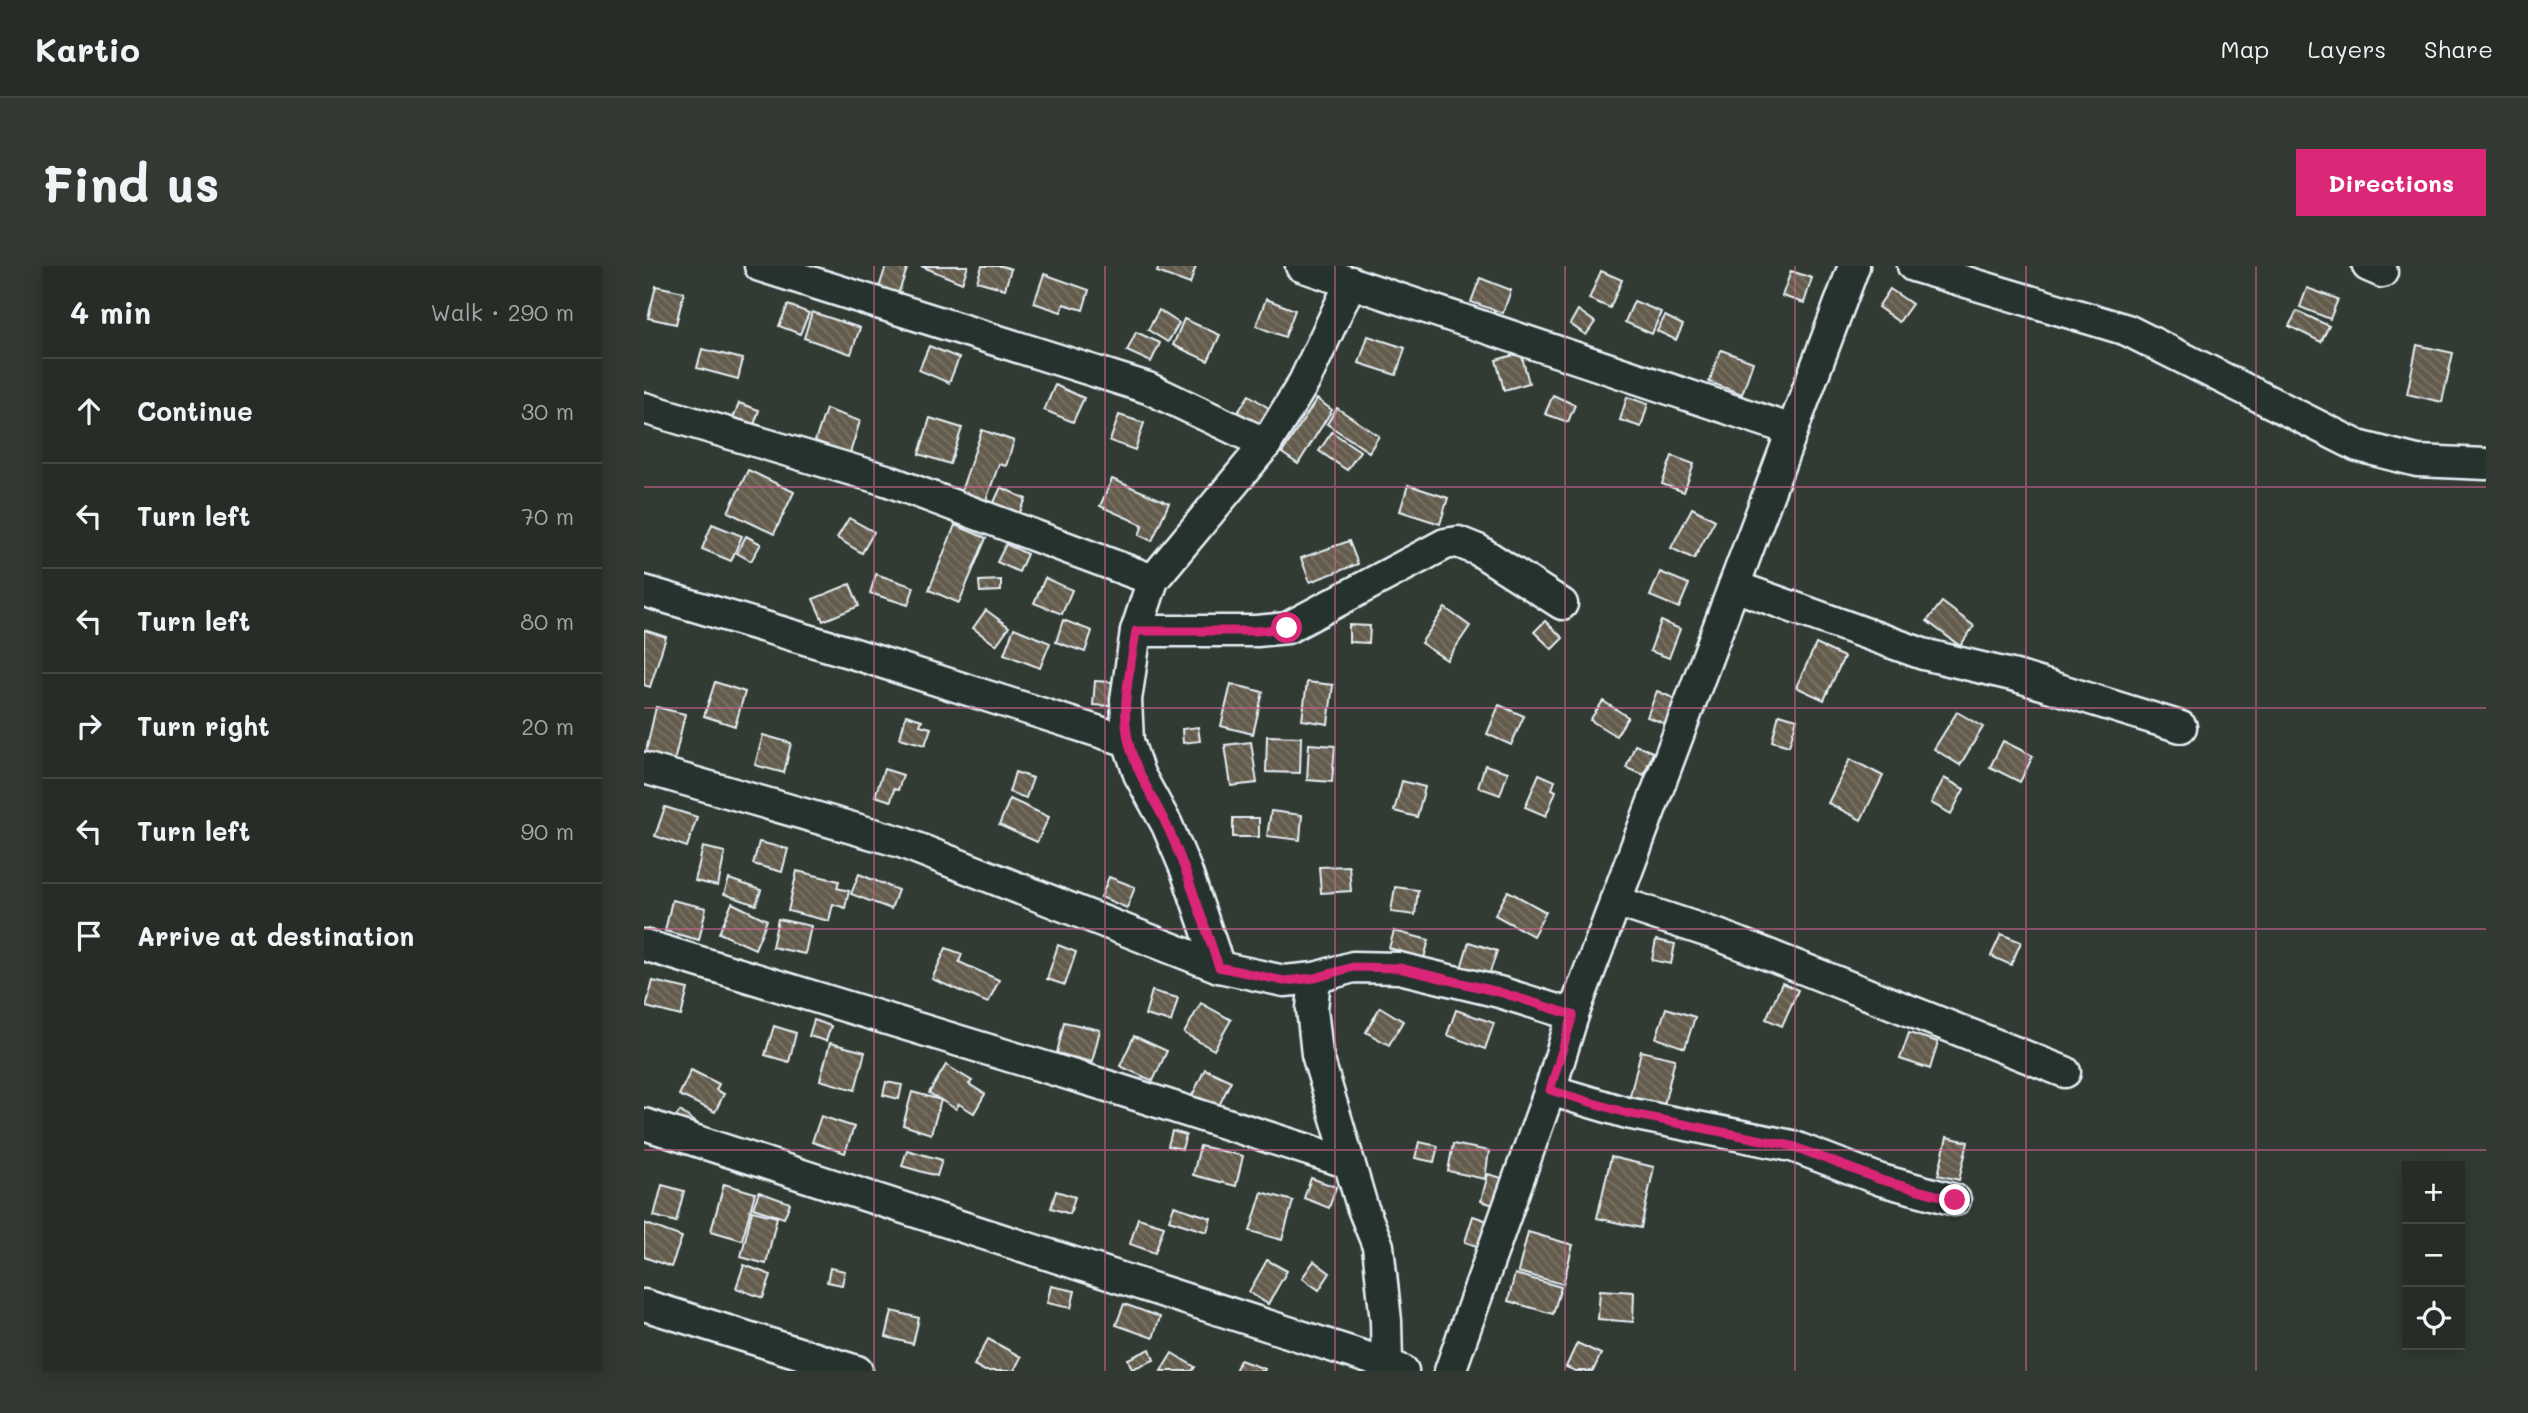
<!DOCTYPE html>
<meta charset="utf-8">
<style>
:root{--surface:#262c26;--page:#323832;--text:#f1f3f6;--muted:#a4a7a7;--line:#424843;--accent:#db2777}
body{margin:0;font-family:Mali,sans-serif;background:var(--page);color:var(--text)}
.controls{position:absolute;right:21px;bottom:21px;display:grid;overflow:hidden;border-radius:0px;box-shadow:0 4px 18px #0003}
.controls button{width:63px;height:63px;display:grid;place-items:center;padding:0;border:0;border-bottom:2px solid var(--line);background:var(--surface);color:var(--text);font:35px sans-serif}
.stop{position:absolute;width:21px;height:21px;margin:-16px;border:5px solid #db2777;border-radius:50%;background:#fff}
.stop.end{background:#db2777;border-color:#fff;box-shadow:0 2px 7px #0008}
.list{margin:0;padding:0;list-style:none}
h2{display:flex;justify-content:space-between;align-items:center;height:91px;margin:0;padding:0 28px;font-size:30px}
h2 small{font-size:23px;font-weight:400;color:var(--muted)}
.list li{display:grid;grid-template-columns:46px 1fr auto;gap:21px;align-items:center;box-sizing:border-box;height:105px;padding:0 28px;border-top:2px solid var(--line)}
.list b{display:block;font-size:26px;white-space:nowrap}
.list em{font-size:23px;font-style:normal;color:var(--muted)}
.icon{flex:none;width:38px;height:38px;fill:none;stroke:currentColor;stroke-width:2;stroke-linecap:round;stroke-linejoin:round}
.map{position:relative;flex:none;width:1842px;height:1105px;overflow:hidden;border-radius:0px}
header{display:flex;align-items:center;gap:42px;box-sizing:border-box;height:98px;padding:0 35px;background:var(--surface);border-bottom:2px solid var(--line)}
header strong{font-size:33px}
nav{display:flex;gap:38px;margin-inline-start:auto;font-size:24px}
.intro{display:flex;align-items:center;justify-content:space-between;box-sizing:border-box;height:168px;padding:0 42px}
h1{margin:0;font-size:49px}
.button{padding:18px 32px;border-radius:0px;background:var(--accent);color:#fff;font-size:24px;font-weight:700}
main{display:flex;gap:42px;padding:0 42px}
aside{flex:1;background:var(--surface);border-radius:0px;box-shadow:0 4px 18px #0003}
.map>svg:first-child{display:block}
.building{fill:url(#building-back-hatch);stroke:#e8f1f8;stroke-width:2}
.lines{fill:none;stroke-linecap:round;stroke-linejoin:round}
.street-casing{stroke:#e8f1f8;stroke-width:35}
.street{stroke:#26332d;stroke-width:30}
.route{stroke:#db2777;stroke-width:9}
.grid{fill:none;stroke:#cf6492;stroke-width:2;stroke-opacity:0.55}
</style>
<header>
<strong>Kartio</strong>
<nav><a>Map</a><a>Layers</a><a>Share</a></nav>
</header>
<div class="intro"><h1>Find us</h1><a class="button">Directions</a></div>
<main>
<aside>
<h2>4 min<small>Walk · 290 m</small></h2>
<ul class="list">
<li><svg class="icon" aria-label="ahead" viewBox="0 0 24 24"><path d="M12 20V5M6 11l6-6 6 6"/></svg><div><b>Continue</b></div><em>30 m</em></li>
<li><svg class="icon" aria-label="left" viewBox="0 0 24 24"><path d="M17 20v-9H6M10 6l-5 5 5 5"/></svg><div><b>Turn left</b></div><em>70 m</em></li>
<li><svg class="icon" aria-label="left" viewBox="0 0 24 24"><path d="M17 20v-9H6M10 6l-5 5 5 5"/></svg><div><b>Turn left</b></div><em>80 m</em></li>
<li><svg class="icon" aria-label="right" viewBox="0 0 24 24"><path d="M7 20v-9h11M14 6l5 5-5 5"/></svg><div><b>Turn right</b></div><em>20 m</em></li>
<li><svg class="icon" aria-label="left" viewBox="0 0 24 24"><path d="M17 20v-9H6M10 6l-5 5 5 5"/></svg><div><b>Turn left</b></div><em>90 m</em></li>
<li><svg class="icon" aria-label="arrive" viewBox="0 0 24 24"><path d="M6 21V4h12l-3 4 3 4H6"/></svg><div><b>Arrive at destination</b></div></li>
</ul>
</aside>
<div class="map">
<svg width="1842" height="1105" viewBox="0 0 1842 1105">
<defs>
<pattern id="building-back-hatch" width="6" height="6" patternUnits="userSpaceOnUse" patternTransform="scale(1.75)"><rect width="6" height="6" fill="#645c4d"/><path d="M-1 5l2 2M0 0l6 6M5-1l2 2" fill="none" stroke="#7a7467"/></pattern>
</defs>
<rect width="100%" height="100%" fill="#323b33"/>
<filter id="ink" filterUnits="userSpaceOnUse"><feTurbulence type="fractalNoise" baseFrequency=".0143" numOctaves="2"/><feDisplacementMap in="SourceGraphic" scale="14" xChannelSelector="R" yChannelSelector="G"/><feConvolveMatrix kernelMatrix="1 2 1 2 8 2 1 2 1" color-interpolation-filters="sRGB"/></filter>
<g filter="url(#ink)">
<g class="building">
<path d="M242,0H264L251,37L232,31Z"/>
<path d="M277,0H324L318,17Z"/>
<path d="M338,0H358L367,3L361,23L333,15Z"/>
<path d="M515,0H552L546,18L513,6Z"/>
<path d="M957,5L978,14L966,42L945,33Z"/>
<path d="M1147,5L1168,12L1160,37L1138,30Z"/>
<path d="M400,8L445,24L439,44L420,38L417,46L390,37Z"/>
<path d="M836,12L867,24L859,47L827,36Z"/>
<path d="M12,20L40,26L32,58L4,52Z"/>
<path d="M1663,22L1694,33L1686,53L1656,41Z"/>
<path d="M1246,23L1268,38L1255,56L1234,41Z"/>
<path d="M622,33L651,44L641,71L612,60Z"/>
<path d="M990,35L1017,46L1008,68L981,56Z"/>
<path d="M144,39L165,47L156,68L135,60Z"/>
<path d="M515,44L535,57L524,76L504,64Z"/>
<path d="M934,44L951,56L942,69L926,58Z"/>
<path d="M1653,45L1685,60L1677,76L1645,60Z"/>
<path d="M168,46L216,62L207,88L160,72Z"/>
<path d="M1021,50L1039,59L1032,74L1013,65Z"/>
<path d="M540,53L576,69L564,95L529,79Z"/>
<path d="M492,66L516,77L507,96L483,85Z"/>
<path d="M724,70L761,82L752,109L715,97Z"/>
<path d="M1773,79L1809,87L1798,136L1763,128Z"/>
<path d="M285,80L315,92L305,117L275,104Z"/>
<path d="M58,83L99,93L94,113L53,102Z"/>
<path d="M1077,84L1109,96L1098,128L1065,116Z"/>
<path d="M877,87L885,117L860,124L852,94Z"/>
<path d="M411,119L440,132L429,156L400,144Z"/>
<path d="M605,129L629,145L615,167L591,151Z"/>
<path d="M909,129L931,139L924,156L901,148Z"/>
<path d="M983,131L1004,138L997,161L976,154Z"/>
<path d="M673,133L688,144L654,198L638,187Z"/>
<path d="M95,137L115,144L107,168L86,160Z"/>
<path d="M693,142L735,170L725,186L683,158Z"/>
<path d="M182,143L216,155L206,187L171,175Z"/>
<path d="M475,149L500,157L491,184L466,175Z"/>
<path d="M286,152L318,162L306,198L275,188Z"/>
<path d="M338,164L370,175L362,200L355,198L339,243L314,234Z"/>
<path d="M688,166L716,185L703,204L675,185Z"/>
<path d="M1028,190L1050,198L1040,226L1018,218Z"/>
<path d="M104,204L150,226L130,268L84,246Z"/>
<path d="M468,213L525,237L508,275L495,269L499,259L456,240Z"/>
<path d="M764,219L804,232L796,258L756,245Z"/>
<path d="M357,221L382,233L371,257L346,245Z"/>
<path d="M1048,242L1071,254L1050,293L1027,282Z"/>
<path d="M205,252L230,266L218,287L193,272Z"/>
<path d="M68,258L98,270L87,295L58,283Z"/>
<path d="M311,259L342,272L315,337L285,324Z"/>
<path d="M102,270L117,278L107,295L93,287Z"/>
<path d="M705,275L714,298L666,316L657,292Z"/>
<path d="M362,278L383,288L375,306L353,296Z"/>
<path d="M1016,306L1045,318L1035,342L1006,330Z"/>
<path d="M232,308L270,321L264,339L226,327Z"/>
<path d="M401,312L428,324L418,348L390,337Z"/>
<path d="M357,314V325L336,326L335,315Z"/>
<path d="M206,318L215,340L179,355L169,333Z"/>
<path d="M1298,336L1330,360L1316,380L1283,355Z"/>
<path d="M801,342L826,360L803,394L777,377Z"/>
<path d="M342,344L365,361L352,379L329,362Z"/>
<path d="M419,354L448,365L441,386L412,376Z"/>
<path d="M901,355L919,372L908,383L890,366Z"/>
<path d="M1017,355L1036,363L1025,392L1006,385Z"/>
<path d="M705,359L726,360L725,377L705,376Z"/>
<path d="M370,362L406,377L396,402L360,388Z"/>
<path d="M0,364L22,371L6,421L0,419Z"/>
<path d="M1172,378L1200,391L1180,434L1152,421Z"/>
<path d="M451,415L468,416L467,440L449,439Z"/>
<path d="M71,416L101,426L91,460L60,450Z"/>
<path d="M663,416L689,419L684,458L658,454Z"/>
<path d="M587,418L619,426L609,468L577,460Z"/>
<path d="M1013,425L1034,434L1025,459L1003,451Z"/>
<path d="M959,435L984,451L972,470L946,454Z"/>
<path d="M855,439L880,450L867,479L843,468Z"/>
<path d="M12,441L41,448L30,496L1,490Z"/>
<path d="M1313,446L1339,461L1316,499L1290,483Z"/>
<path d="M1135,448L1153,453L1145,480L1128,475Z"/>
<path d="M262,449L278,454L276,459L287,462L281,479L256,472Z"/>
<path d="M554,461L556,475L539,477L538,463Z"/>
<path d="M119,469L147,477L140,507L111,499Z"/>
<path d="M623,470L657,471L656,507L622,506Z"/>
<path d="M1359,475L1389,490L1376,516L1346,501Z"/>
<path d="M607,476L613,517L587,520L581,479Z"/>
<path d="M665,478L691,480L688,516L663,514Z"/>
<path d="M991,479L1009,486L1000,509L982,502Z"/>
<path d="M1206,493L1239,510L1217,554L1184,537Z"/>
<path d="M841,499L864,506L856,529L834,521Z"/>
<path d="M240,503L259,509L254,524L250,523L247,535L231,530Z"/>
<path d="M371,506L389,512L382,532L365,526Z"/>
<path d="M895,508L911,515L908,523L912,525L902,550L881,541Z"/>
<path d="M1300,512L1320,523L1307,548L1287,537Z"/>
<path d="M758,515L781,521L773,551L750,545Z"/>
<path d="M366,533L405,551L393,576L355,559Z"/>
<path d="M21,541L53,551L43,581L11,570Z"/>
<path d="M627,545L658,549L656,574L623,570Z"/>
<rect x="589" y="552" width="26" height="19"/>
<path d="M115,576L144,583L138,606L109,598Z"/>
<path d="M59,581L81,586L74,620L51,615Z"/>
<path d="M705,600L707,625L677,627L675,601Z"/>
<path d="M153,605L195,615L193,622L205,625L201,642L189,638L185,655L144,645Z"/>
<path d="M215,608L254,624L247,643L207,628Z"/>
<path d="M465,611L491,621L483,642L457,631Z"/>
<path d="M85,613L117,624L112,639L80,628Z"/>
<path d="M751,621L774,624L771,649L747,646Z"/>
<path d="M864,625L902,646L889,670L851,649Z"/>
<path d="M28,634L62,642L55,674L21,665Z"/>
<path d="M88,637L123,654L111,683L75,667Z"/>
<path d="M134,653L167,660L161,688L128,681Z"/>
<path d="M750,665L785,674L780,692L745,682Z"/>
<path d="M1357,668L1377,676L1367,699L1347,690Z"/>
<path d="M1012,674L1031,678L1027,698L1008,694Z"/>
<path d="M825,676L853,685L844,712L817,702Z"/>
<path d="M414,679L432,686L421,719L403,713Z"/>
<path d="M302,682L318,688L315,696L355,714L344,737L288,713Z"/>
<path d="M9,715L44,723L37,750L2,741Z"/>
<path d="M1138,717L1154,724L1138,760L1122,753Z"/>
<path d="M508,725L534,732L527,756L501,749Z"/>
<path d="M557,737L587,754L570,784L540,767Z"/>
<path d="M736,741L759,755L745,779L722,766Z"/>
<path d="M1022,742L1051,751L1041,782L1012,772Z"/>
<path d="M812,744L850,757L841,783L803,769Z"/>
<path d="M170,754L187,760L182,775L165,770Z"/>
<path d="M420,756L456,764L448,796L413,787Z"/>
<path d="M130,760L152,767L145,796L121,789Z"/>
<path d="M1265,767L1294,776L1286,803L1256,793Z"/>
<path d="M490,770L523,785L509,815L476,800Z"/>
<path d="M186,777L221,786L211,824L176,814Z"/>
<path d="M997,785L1031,793L1019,843L985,834Z"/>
<path d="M302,799L328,815L325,818L341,828L330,847L315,838L312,843L285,827Z"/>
<path d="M561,803L587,815L571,848L545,836Z"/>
<path d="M47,804L75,818L72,824L80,828L71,846L35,829Z"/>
<path d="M242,816L258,819L255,833L239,829Z"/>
<path d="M268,826L297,834L287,868L259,859Z"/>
<path d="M36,845L54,858L46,868L28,855Z"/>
<path d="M177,850L210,861L201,887L168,876Z"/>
<path d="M528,865L542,869L538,883L524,880Z"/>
<path d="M1303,871L1324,876L1315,914L1294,909Z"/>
<path d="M775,876L794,880L790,896L771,892Z"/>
<path d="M809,878L845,885L841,913L804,905Z"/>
<path d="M556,880L599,890L592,920L549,909Z"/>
<path d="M263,884L298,894L293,910L258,900Z"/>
<path d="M967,891L1010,901L997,962L953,952Z"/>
<path d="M844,908L861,913L853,940L837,935Z"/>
<path d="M667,912L692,921L685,942L660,932Z"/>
<path d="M80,918L111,927L98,974L67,965Z"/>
<path d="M18,919L40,925L32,956L10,950Z"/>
<path d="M412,925L431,931L426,948L407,942Z"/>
<path d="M115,926L146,937L140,952L109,942Z"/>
<path d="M618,926L649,935L638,974L606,965Z"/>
<path d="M530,940L567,952L563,966L525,954Z"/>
<path d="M108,945L133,951L122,998L97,991Z"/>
<path d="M829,950L847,956L838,982L821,976Z"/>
<path d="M494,952L520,960L511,987L486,978Z"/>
<path d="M0,957L38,971L27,1001L0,991Z"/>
<path d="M884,966L929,979L919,1018L874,1006Z"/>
<path d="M623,994L643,1005L624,1038L605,1026Z"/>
<path d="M670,995L686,1007L675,1024L658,1012Z"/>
<path d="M100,999L127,1009L119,1032L92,1022Z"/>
<path d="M186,1002L201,1005L198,1019L183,1016Z"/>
<path d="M871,1008L917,1021L909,1048L864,1035Z"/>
<path d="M407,1020L431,1025L427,1042L403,1037Z"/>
<path d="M956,1024L990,1026L989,1056L954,1053Z"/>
<path d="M480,1038L516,1051L509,1072L472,1059Z"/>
<path d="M248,1045L275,1052L269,1078L242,1071Z"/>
<path d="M344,1073L377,1091L370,1105H341L330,1099Z"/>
<path d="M933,1077L957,1088L949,1105H932L922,1101Z"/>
<path d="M506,1083L510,1094L488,1103L484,1093Z"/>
<path d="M528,1087L551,1101L548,1105H517Z"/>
<path d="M596,1094L621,1103L620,1105H591Z"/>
</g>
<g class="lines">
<g class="street-casing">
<g id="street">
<path d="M116,0L504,122L622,178"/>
<path d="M657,0L1148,164"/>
<path d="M1269,0L1483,64L1714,180L1773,195L1842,198"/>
<path d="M1724,0L1738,6"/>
<path d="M0,142L242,214L509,314"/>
<path d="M1090,320L1279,388L1372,410L1537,461"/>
<path d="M0,325L211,388L484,475"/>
<path d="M492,365H613L643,362L801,278L814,276L834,284L918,338"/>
<path d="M0,502L257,576L575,701L640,715L671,712L709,701L755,702L855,726L929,749"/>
<path d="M971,635L1074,669L1421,806"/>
<path d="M0,679L470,822L705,897"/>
<path d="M575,701L542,604L523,559L495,508L484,475L482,434L492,365L509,314L622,178L660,116L707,16"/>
<path d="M671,712L668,743L673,788L718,940L734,980L742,1055L743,1098"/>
<path d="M906,824L983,847L1148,880L1237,914L1311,934"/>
<path d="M0,858L743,1098L759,1105"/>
<path d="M0,1039L213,1105"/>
<path d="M806,1105L906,824L929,749L1210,0"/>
</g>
</g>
<use href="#street" class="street"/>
</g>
</g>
<g class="lines" filter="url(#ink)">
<path class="route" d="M643,362L612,365H492C487,401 476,441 485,477C492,507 510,532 523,560C544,605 558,654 575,701L640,715L671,712L709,701L755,702L855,726L929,749L906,824L983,847L1148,880L1237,914L1311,934"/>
</g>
<path class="grid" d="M230,0V1105M461,0V1105M691,0V1105M921,0V1105M1151,0V1105M1382,0V1105M1612,0V1105M0,221H1842M0,442H1842M0,663H1842M0,884H1842"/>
</svg>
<div class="controls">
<button>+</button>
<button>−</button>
<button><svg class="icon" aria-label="locate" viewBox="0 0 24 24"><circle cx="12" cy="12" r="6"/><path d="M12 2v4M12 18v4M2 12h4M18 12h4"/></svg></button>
</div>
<div class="stop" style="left:643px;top:362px"></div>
<div class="stop end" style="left:1311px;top:934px"></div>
</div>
</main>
